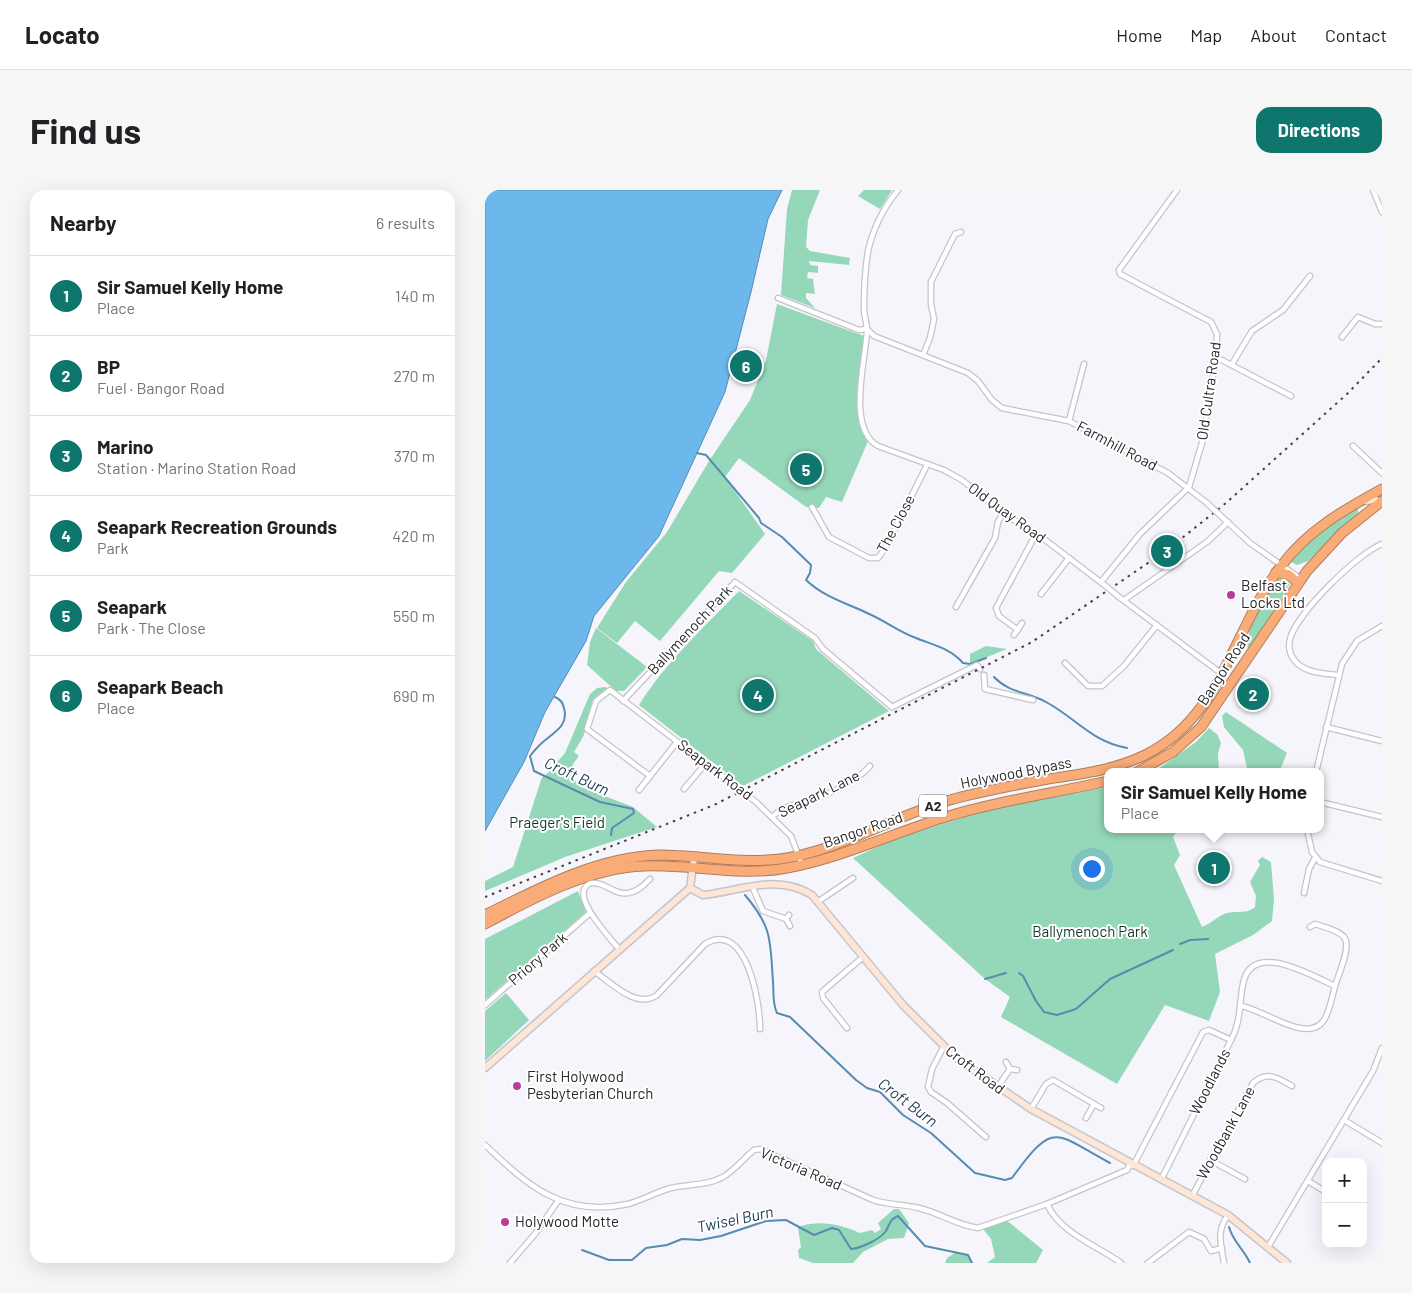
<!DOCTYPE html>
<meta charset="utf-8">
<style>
:root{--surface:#fff;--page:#f6f6f6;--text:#202124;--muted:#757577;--line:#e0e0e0;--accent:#0f766e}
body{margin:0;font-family:Barlow,sans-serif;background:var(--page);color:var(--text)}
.controls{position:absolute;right:15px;bottom:15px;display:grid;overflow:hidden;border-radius:10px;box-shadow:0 5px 20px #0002}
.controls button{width:45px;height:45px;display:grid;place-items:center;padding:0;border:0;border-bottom:1px solid var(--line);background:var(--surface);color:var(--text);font:25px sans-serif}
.you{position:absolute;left:606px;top:678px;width:18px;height:18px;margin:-12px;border:4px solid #fff;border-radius:50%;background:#1a73e8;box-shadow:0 0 0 8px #1a73e833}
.badge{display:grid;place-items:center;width:32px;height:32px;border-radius:50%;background:var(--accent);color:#fff;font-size:16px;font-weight:700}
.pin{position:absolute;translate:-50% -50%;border:2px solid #fff;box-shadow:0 1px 5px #0006}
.popup{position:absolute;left:619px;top:578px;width:220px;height:65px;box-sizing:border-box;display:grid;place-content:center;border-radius:10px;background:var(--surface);filter:drop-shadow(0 1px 4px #0005);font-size:16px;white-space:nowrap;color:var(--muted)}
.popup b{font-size:19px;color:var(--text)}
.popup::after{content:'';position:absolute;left:50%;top:100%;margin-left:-10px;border:10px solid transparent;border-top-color:var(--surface)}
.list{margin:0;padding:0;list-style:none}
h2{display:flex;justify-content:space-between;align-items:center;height:65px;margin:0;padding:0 20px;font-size:21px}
h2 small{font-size:16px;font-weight:400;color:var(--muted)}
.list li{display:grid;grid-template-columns:32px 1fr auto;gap:15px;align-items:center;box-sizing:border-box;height:80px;padding:0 20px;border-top:1px solid var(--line)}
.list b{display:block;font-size:19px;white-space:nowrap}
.list p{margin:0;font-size:16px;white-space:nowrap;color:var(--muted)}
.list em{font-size:16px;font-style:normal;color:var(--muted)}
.map{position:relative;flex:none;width:897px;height:1073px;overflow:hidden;border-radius:15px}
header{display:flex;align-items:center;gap:30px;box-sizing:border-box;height:70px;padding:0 25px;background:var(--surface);border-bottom:1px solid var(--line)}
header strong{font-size:24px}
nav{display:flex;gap:28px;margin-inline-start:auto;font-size:18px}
.intro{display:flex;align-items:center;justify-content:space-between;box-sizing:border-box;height:120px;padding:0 30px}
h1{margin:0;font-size:35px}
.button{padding:12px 22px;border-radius:15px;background:var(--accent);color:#fff;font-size:18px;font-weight:700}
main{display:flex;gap:30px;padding:0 30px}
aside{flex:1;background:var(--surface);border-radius:15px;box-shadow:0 5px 20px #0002}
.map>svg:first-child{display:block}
.green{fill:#95d8b9}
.water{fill:#6cb7eb;stroke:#578cb0}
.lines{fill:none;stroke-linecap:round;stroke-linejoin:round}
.stream{stroke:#578cb0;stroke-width:2}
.street-casing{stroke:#c4c4ca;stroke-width:7}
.secondary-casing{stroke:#c4c4ca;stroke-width:9}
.highway-casing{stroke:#af7d5b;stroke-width:11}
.street{stroke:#fff;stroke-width:4.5}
.secondary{stroke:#fde6d6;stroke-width:6}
.highway{stroke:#f9ac77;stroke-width:9}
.rail{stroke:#414144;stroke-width:2;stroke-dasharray:2.5 5;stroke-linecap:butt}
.street-bridge-casing{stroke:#c4c4ca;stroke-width:7;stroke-linecap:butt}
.street-bridge{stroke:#fff;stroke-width:4.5}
.poi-dot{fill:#b23f9a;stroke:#fff;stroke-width:2}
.labels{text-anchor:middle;stroke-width:4;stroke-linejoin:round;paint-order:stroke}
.shield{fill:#fff;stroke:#676768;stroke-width:1}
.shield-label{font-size:14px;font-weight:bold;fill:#262628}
.street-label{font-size:15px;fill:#262628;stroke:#fff}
.poi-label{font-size:15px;fill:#262628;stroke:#fff;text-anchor:start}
.park-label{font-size:15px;fill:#103929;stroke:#fff}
.water-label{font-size:16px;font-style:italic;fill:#1b3c52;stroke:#fff}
</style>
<header>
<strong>Locato</strong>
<nav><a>Home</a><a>Map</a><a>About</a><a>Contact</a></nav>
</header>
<div class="intro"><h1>Find us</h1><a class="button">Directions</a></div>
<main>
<aside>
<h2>Nearby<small>6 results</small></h2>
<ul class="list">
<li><span class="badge">1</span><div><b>Sir Samuel Kelly Home</b><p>Place</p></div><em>140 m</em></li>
<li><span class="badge">2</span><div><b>BP</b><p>Fuel · Bangor Road</p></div><em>270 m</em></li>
<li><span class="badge">3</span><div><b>Marino</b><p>Station · Marino Station Road</p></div><em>370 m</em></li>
<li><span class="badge">4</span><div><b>Seapark Recreation Grounds</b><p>Park</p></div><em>420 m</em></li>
<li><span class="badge">5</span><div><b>Seapark</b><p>Park · The Close</p></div><em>550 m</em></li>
<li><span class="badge">6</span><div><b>Seapark Beach</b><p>Place</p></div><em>690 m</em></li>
</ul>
</aside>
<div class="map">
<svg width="897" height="1073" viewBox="0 0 897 1073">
<rect width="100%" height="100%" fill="#f5f5fb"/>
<g class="green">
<path d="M307,0H335L323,30L321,57L325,61L365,68L364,75L324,71L325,75L333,76V83L323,82L322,88L328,89L330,104L321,103V108L330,118L296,105L302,19Z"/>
<path d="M379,0H407L395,19L373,6Z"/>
<path d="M292,114L379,146L374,188L375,222L383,251L357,312L341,307L334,318L321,317L254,268L240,287L280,344L247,383L234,381L175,451L150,431L132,453L112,438L141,392L182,342L224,271L265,210L281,170Z"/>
<path d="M873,317V323L823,371L812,375L804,371L826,347Z"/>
<path d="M791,386L805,394L763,463C759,437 779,408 791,386Z"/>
<path d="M254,401L328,451L331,459L404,521L258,596L154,515C181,472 219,437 254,401Z"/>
<path d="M111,438L162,477L139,501H131L102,475L105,452Z"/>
<path d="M501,456L522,459L485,474V464Z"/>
<path d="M120,497L123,499L113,505L98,547L89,562L94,566L88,574L87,587L96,597L148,617L172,637L80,667L0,701V691L28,677L56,590L58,586L62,588L60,586L80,563L105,504L112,498Z"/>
<path d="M741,522L802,563L794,582H763L758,560L739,537L737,526Z"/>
<path d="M724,538L732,544L736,553L733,563L734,582H669L711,552Z"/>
<path d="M623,597V639H697L690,644L688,647L695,665L689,675L717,737C727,733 734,725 742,723C754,720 760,725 770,717L771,706L765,692L775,675L773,671L777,667L786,672L789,710L787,731L768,745L730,764L735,802L724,831L680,815L632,894L516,827L525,807L500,789L368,668L410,649L505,619Z"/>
<path d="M93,701L101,722L0,810V749Z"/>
<path d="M21,803L44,830L0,871V821Z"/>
<path d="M409,1019H414L424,1033L419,1048L403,1049L378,1062L368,1073H328L314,1068L313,1060L316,1057L313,1038L316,1036C336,1030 357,1035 375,1043L387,1040L390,1043L396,1039L393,1033Z"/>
<path d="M520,1029L558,1060L551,1073H502L510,1067L506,1049L498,1039Z"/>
<path d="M471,1062L483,1065L487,1073H460L462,1068Z"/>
</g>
<path class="water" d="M0,0H297L283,29L266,102L240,202L174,346L109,426L101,451L60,522L39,572L0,641Z"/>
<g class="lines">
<g class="stream">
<path d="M212,263L221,265L274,328L276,333L297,347L326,375L325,383L321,390C339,407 361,413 382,423C399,430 414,442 431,448C448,455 465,458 478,473L485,474L501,468"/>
<path d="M509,487C524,503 543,502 561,512C591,528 607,552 642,558"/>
<path d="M70,507C75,509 78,513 79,518C84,536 69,542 58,552C53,556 49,561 45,566L49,581L115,612L148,619L149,623L127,638L126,645"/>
<path d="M260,705C288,738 285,751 288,792C289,803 287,812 292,823L305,827L371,890L382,898L395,902L418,925L446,943L490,983L520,990L527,988C570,929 569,943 625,973"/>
<path d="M695,754L705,750L723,749"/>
<path d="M534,783L538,786L551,811L559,822L572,825L591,819L625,789L688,760"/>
<path d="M500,789L521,783"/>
<path d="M744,1037C748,1052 759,1059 765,1073"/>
<path d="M97,1060L124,1070H147L161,1058L182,1055L197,1049L215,1050L236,1046L281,1031L301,1030L329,1045L347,1038L354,1040L366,1059C376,1058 394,1050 401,1041C405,1034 405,1029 413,1026L440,1056L483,1065L487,1073"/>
</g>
<g class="street-casing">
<g id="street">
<path d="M413,0C399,17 388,39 383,61C380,80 379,99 379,118C379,126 382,133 382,141C381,169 361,238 393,256L459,280L477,290L518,323L559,349L622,397"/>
<path d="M888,0L897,22"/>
<path d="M293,108L374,140L382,139"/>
<path d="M382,139L389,146L483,183L493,191L507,210L517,218L584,231L683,283L722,313"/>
<path d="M857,147L873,127L890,134H897"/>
<path d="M438,165L445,148L449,129L446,114V92L470,44L476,42"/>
<path d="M731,167L806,206"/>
<path d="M747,174L767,141L798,120L825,86"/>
<path d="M584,231L599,174"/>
<path d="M868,256L897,283"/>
<path d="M327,317L344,347L384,368H393L401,357L442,275"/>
<path d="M738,328L765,353L816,389"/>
<path d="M616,392L655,344L704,297L717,253L731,167L732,144L726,132L635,84L634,80L692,0"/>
<path d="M556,404L584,368"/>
<path d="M634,407L737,484"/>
<path d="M639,410L722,352L743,332"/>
<path d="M471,417L510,348L513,332L518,323"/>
<path d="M533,440L514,426L511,418L551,344"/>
<path d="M529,445L537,433"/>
<path d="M580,473L603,496H617L639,476L672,435"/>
<path d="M499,485L500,499L548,510"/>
<path d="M852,485C838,483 820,483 810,471C805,465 803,457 805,449C811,424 873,363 897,354"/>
<path d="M138,511L250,392L330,448L338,459L407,517L492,475L495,479"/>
<path d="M841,537L897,551"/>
<path d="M831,582L857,474L872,451L897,436"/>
<path d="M165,586L102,539L111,511L125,500L271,612L306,646L317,675"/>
<path d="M199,599L221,573"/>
<path d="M154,600L192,552"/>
<path d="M835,612L897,627"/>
<path d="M287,627C298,616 312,614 327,610C346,603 371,592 385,576"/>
<path d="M822,639L827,662L835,672L897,691"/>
<path d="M267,696L278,721L301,729"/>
<path d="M819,703L824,679L830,668"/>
<path d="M334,711L368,688"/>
<path d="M304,725L301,729L305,736"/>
<path d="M825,737L830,734C839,737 853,740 859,747C867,756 853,785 850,796"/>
<path d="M134,759C125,748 91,712 100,698C102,694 106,692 110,693C122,694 130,705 143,703C152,702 159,695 165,689"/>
<path d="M109,781C125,792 152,820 172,805L220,754C262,729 275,813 275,839"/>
<path d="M0,815L105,723"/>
<path d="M362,838L338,808L337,802L378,767"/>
<path d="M746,850C756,832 754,814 758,794C766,749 827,786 850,796C847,807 845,820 839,830C823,855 778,819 756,816"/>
<path d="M459,856L447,879L443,897L446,902L462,913L501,947"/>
<path d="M521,872L525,879L532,880"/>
<path d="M512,898L525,879"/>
<path d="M546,919L561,894L568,890L616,918"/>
<path d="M601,928L609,914"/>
<path d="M859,930L897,953"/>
<path d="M0,955C43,996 79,1028 143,1014C158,1010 171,1002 186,998C202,994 222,996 238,987C249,981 259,968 269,960L275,959L388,1010C403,1015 418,1014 434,1018C455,1023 471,1035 493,1038L562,1014L642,980L645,974"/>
<path d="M725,970L760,989"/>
<path d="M648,976L718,842L724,840L746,850L676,990"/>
<path d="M823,991L841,1002"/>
<path d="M707,1006L768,893C782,880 793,888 807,896"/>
<path d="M562,1014C575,1043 611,1055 636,1073"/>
<path d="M783,1057L888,881L897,858"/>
<path d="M25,1073L50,1044L73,1011"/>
<path d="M663,1073L704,1042L719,1049L726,1061L737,1058"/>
<path d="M739,1073C736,1055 731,1041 743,1025"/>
</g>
</g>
<g class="secondary-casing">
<g id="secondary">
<path d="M879,311L891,310"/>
<path d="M205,698L218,705C256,701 291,683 327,705L418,815L470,867L546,919L743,1025L802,1073"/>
<path d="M0,878L205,698L209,668"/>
</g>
</g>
<g class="highway-casing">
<g id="highway">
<path d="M791,382L804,385L813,393"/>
<path d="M652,582L688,562L716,537L822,381L857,343L897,311"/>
<path d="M0,725C54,698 112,667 174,665C214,665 254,674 295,669C355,661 408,626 465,610C497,601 530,595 563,589C597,584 629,580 660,565C738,527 748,437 797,375C822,341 860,319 897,299"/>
<path d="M0,734C48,708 104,678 159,676C207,674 254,687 302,678C357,668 410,642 464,626C516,610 570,603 623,591"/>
</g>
</g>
<use href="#street" class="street"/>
<use href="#secondary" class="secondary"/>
<use href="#highway" class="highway"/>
<path class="rail" d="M0,707L229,615L547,452L682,360L741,313L862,204L897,168"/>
<g class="street-bridge-casing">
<g id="street-bridge">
<path d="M722,313L738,328"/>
<path d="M622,397L634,407"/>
</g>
</g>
<use href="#street-bridge" class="street-bridge"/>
</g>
<g class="poi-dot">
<circle cx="746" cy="405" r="5"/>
<circle cx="32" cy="896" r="5"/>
<circle cx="20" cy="1032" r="5"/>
</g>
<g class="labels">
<rect class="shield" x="434" y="604.5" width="28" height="23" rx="4"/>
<g class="shield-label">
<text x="448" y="621">A2</text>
</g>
<g class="street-label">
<text transform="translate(724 201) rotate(-82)" y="5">Old Cultra Road</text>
<text transform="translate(632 256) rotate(28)" y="5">Farmhill Road</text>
<text transform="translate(522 323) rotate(36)" y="5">Old Quay Road</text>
<text transform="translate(411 334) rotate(-62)" y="5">The Close</text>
<text transform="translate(205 440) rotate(-47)" y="5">Ballymenoch Park</text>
<text transform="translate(739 479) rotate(-57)" y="5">Bangor Road</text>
<text transform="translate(230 580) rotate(37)" y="5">Seapark Road</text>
<text transform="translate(531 583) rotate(-11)" y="5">Holywood Bypass</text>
<text transform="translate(334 604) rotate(-26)" y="5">Seapark Lane</text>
<text transform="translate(378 640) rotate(-19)" y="5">Bangor Road</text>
<text transform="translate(53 769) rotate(-41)" y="5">Priory Park</text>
<text transform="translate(490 880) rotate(37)" y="5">Croft Road</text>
<text transform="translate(725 892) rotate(-63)" y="5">Woodlands</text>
<text transform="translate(741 943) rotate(-61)" y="5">Woodbank Lane</text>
<text transform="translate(316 979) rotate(23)" y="5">Victoria Road</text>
</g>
<g class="poi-label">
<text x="756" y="401">Belfast<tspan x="756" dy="17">Locks Ltd</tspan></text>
<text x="42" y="892">First Holywood<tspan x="42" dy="17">Pesbyterian Church</tspan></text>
<text x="30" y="1037">Holywood Motte</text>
</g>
<g class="park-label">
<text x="72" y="638">Praeger's Field</text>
<text x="605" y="747">Ballymenoch Park</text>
</g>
<g class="water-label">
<text transform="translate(92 586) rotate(25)" y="6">Croft Burn</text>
<text transform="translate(423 912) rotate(37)" y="6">Croft Burn</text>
<text transform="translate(250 1029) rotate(-12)" y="6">Twisel Burn</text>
</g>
</g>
</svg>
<div class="controls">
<button>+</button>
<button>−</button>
</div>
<div class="you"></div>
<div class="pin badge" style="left:729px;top:678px">1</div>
<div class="popup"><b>Sir Samuel Kelly Home</b>Place</div>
<div class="pin badge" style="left:768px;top:504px">2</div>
<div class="pin badge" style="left:682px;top:361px">3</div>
<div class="pin badge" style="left:273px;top:505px">4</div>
<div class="pin badge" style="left:321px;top:279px">5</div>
<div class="pin badge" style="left:261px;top:176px">6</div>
</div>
</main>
